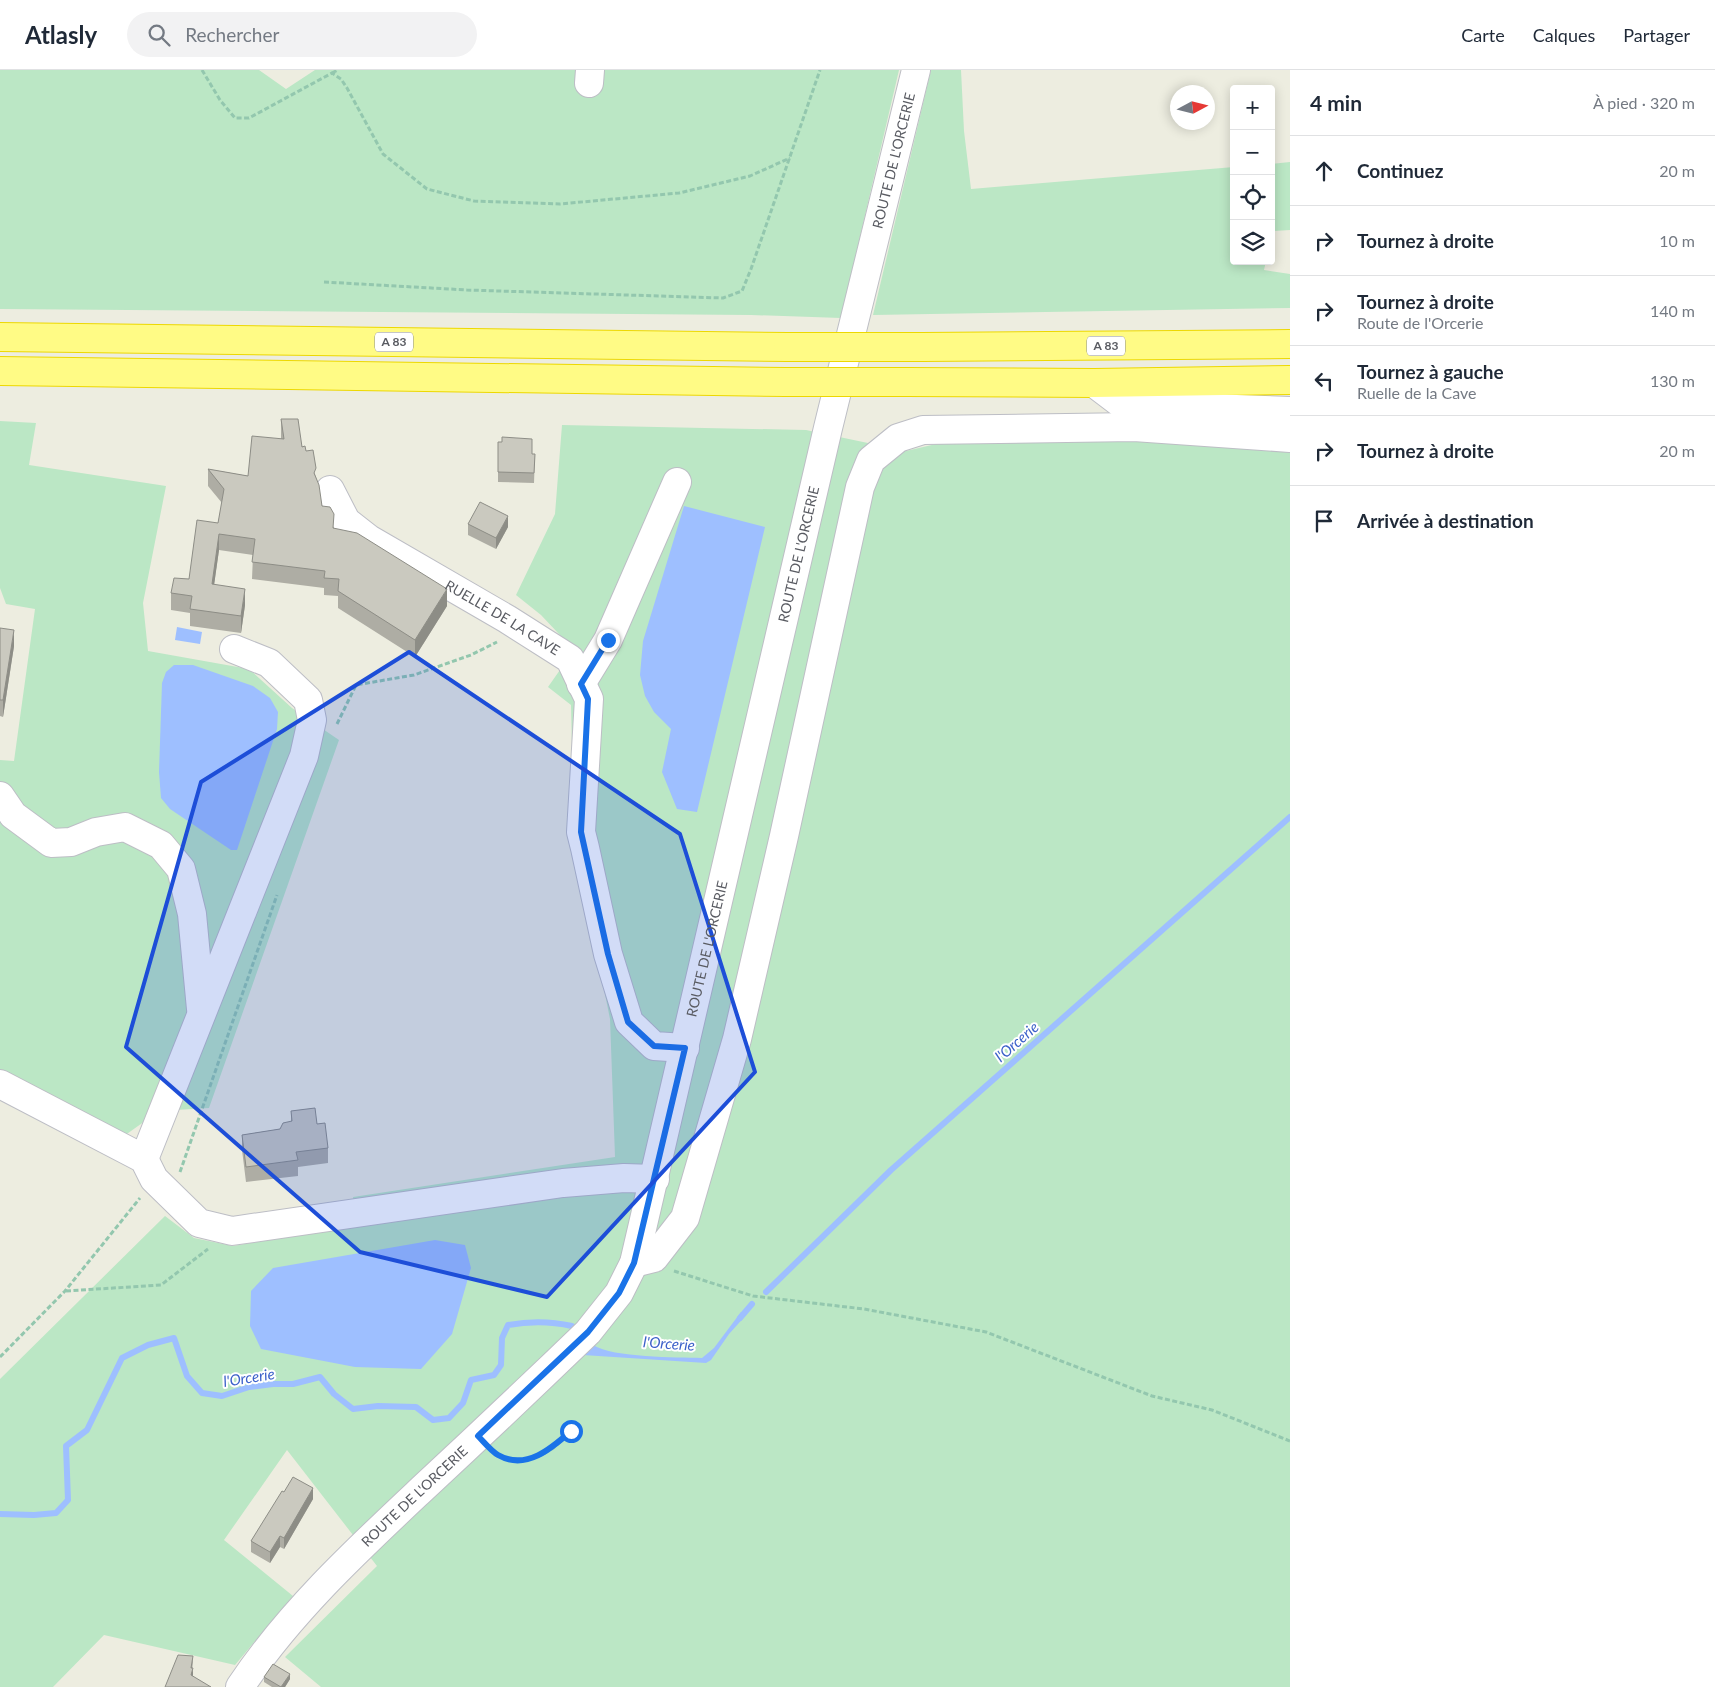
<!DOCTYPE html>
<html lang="fr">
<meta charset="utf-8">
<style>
:root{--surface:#fff;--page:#f2f2f3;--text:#1f2937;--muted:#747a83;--line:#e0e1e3}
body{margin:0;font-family:Lato,sans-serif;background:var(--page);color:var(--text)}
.controls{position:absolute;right:15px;top:15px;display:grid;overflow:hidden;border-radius:5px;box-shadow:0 2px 12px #0003}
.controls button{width:45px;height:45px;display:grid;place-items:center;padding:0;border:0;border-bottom:1px solid var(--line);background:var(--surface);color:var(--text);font:25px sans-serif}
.compass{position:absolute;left:1170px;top:15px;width:45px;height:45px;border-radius:50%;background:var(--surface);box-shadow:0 2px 12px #0003;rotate:83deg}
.stop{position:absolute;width:15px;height:15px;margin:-11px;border:4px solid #1a73e8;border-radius:50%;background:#fff}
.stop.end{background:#1a73e8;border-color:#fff;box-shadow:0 1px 5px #0008}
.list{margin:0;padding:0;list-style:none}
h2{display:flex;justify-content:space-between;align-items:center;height:65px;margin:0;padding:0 20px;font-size:21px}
h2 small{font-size:16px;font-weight:400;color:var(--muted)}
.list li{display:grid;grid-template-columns:32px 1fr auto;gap:15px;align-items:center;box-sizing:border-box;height:70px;padding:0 20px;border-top:1px solid var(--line)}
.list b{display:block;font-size:19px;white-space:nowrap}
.list p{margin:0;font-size:16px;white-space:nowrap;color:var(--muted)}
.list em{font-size:16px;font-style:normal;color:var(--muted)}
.icon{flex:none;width:28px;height:28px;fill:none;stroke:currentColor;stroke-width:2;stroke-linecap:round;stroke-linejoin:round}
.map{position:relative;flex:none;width:1290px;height:1617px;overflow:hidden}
header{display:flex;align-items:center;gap:30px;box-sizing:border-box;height:70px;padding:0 25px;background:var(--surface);border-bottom:1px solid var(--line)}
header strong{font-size:24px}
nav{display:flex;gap:28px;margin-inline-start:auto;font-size:18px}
.search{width:350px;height:45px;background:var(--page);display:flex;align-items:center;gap:12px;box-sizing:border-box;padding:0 18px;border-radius:28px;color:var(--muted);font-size:19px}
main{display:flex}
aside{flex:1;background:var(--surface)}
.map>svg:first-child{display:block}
.green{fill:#bbe7c5}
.water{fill:#9ebfff}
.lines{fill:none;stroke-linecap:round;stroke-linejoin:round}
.stream{stroke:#9ebfff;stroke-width:6}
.minor-casing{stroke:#bdbec5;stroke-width:30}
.highway-casing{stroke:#edd800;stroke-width:30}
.path{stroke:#93c7ae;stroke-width:3;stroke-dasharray:5 2.5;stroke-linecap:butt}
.minor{stroke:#fff;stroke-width:28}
.highway{stroke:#fffb85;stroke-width:28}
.highway-bridge-casing{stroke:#edd800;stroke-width:30;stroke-linecap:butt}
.highway-bridge{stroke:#fffb85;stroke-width:28}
.wall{fill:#aeada4}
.shaded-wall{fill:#8d8d86}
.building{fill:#cac9bf;stroke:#8d8d86}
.route{stroke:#1a73e8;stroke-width:6}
.marked{fill:#1d4ed8;fill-opacity:0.2;stroke:#1d4ed8;stroke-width:4;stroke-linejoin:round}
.labels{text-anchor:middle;stroke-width:4;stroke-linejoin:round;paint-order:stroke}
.shield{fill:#fff;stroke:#8b8c91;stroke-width:1}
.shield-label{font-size:12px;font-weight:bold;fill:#595b62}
.street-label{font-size:14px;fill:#595b62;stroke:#fff}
.water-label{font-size:15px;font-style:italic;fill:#3b60c9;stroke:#fff}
</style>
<header>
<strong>Atlasly</strong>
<div class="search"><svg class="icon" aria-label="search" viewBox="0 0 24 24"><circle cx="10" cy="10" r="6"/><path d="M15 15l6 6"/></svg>Rechercher</div>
<nav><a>Carte</a><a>Calques</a><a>Partager</a></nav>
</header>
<main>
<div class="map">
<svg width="1290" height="1617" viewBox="0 0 1290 1617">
<rect width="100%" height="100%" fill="#edede0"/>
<g class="green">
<path d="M0,0H259L286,19L315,0H899L841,248L751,245L0,239Z"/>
<path d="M931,0H961L964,61L971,119L1234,97V191H1266L1264,200L1290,204V238L873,245Z"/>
<path d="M1290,92V160L1274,161L1271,171V94Z"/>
<path d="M0,351L36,353L29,395L166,416L143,533L148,581L249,599L292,638L339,670L209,1038L159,1041L117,1071L0,1018V690L14,691L35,539L6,534L0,518Z"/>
<path d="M562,355L806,360L906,381L966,367L1290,363V1617H321L285,1587L377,1496L287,1380L224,1470L293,1526L235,1595L104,1565L53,1617H0V1309L165,1146L194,1168L233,1176L357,1155L353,1127L615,1087L610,949L574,769L571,635L548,617L574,580L541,545L516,525L555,444Z"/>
</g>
<g class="water">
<path d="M684,436L765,457L697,742L677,739L662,702L671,659L654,642L645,626L640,605L643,571Z"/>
<path d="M177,557L202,562L200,574L175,570Z"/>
<path d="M174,595H193L253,616L270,628L278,642L277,659L237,780H231L170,739L161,728L159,702L162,613L166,602Z"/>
<path d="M435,1170L465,1175L471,1198L452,1264L421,1299L355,1297L261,1279L250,1256L251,1221L273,1198Z"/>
<path d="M741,1242L747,1244L729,1264L711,1290L706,1293L583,1285L593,1275C614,1288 676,1287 702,1288L714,1278Z"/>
</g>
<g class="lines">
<g class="stream">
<path d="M766,1222L891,1100L1290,747"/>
<path d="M740,1248L752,1234"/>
<path d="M0,1444L34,1445L56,1443L68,1430L66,1376L87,1360L122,1288L148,1275L174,1268L187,1306L202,1323L222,1326L249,1317L273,1314H293L320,1307L334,1324L353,1339L378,1336L416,1337L433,1350L449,1348L463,1333L471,1310L494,1305L501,1295L502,1268L508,1255C530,1251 550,1251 572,1256"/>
</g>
<g class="minor-casing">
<g id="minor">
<path d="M589,13L590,0"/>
<path d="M1094,313L1123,335L1290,341"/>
<path id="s1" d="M330,420L346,451L369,469L507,549L570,589L589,629L581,762L585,778L608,884L629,952L654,976L685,978"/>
<path d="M581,614L608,570L677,412"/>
<path d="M0,726L13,745L51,773L71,772L96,762L125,757L161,775L181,799L192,844L201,939"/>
<path d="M0,1014L144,1089L154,1109L199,1153L232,1161L563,1113L624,1108L655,1109"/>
<path d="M144,1089L304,686L312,650L308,630L269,593L234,579"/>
<path d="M634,1193L654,1188L685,1148L737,969L784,766L860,417L871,390L898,368L923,360L1134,357L1290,368"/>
<path id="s2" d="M240,1617C290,1542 357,1480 422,1419C478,1367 533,1315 588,1262L619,1223L634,1193L828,358L916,0"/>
</g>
</g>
<g class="highway-casing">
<g id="highway">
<path d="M0,267L788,277"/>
<path d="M922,277L1290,274"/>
<path d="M0,301L786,312"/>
<path d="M906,312L1094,313L1290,310"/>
</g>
</g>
<g class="path">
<path d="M202,0L220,30L235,48H249L332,3L341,9L347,18L383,84L427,119L474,131L560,134L679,123L750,106L790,88"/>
<path d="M332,3L338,0"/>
<path d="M324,212L467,220L723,228L742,221L751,199L820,0"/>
<path d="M337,654L356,615L414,605L471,585L497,572"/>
<path d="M180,1102L277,825"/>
<path d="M674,1201L753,1226L864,1239L986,1262L1152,1326L1212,1340L1290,1371"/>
<path d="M66,1221L161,1215L208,1179"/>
<path d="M0,1287L65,1221L140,1128"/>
<path d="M495,1382C510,1396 535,1390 550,1380C558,1375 564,1367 571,1361"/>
</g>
<use href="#minor" class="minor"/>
<use href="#highway" class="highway"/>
<g class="highway-bridge-casing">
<g id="highway-bridge">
<path d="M788,277H922"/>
<path d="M786,312H906"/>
</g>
</g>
<use href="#highway-bridge" class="highway-bridge"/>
</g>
<g class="wall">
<path d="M281,349L306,381L316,407L322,436L334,458L447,536L415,587L338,538V526L324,525V518L252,509L253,485L219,480L214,514L245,535L241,563L190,556V543L171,540V523L189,509L218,453L222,433L208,416V399L248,406L281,369Z"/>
<path d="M498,372L532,384H535L534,413L498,412Z"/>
<path d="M468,454L508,457L496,479L468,465Z"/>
<path d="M0,558L14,576L3,647L0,646Z"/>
<path d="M291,1041L317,1054L328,1078V1093L298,1097V1106L246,1112L242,1080V1065L280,1059L291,1051Z"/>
<path d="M284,1422L313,1429L284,1479L280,1477L270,1493L251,1482V1471Z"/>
<path d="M264,1607L290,1609L285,1617H272L264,1612Z"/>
</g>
<g class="shaded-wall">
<path d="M508,446V457L496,479V468Z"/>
<path d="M219,464V480L212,530V514Z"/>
<path d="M245,519V535L241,563V546Z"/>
<path d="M447,519V536L415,587V570Z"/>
<path d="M14,560V576L3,647V630Z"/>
<path d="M313,1418V1429L284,1479V1468Z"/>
<path d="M280,1466V1477L270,1493V1482Z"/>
<path d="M193,1586L192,1602L193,1598V1609L191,1616V1598Z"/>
<path d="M290,1604V1609L285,1617H281Z"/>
</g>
<g class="building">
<path d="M281,349H298L302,377L305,376L306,381L313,380L316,398L314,403L319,415L322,436L330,437L334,444L333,458L357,463L447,519L415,570L338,521L339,509L324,508L325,501L252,492L255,469L219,464L212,514L245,519L241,546L190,539L192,526L171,523L174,508L189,509L197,450L218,453L224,419L208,399L248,406L252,366L284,369Z"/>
<path d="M502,367L532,369V384H535L534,403L498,402V372H502Z"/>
<path d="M480,432L508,446L496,468L468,454Z"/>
<path d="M0,558L14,560L3,630H0Z"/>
<path d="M315,1038L317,1054L325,1053L328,1078L296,1082L298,1090L246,1097L242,1065L280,1059L283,1053L292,1051L291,1041Z"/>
<path d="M293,1407L313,1418L284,1468L280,1466L270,1482L251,1471L282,1421L284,1422Z"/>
<path d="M178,1585L193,1586L191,1598H193L191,1605L211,1617H165Z"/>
<path d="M273,1594L290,1604L281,1617L264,1607Z"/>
</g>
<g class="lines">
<path class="route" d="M571,1361C552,1378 526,1401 498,1385C491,1381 484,1372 478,1366L588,1262L619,1223L634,1193L685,978L654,976L628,952L608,884L581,762L588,629L581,614L608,570"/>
</g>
<path class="marked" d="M409,582L680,764L755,1002L547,1227L360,1182L126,977L201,712Z"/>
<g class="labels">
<g class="shield">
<rect x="375" y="262.5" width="38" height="19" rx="4"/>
<rect x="1087" y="266.5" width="38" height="19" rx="4"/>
</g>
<g class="shield-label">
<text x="394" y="276">A 83</text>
<text x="1106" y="280">A 83</text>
</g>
<g class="street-label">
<text dy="5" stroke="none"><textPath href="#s2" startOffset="1714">ROUTE DE L'ORCERIE</textPath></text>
<text dy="5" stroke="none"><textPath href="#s2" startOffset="1309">ROUTE DE L'ORCERIE</textPath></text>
<text dy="5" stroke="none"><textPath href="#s1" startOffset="219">RUELLE DE LA CAVE</textPath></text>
<text dy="5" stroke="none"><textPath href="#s2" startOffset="904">ROUTE DE L'ORCERIE</textPath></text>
<text dy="5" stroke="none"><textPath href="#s2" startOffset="259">ROUTE DE L'ORCERIE</textPath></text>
</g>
<g class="water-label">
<text transform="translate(1017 972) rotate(-41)" y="5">l'Orcerie</text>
<text transform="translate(669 1274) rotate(4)" y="5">l'Orcerie</text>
<text transform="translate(249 1308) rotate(-9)" y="5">l'Orcerie</text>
</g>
</g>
</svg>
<div class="controls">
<button>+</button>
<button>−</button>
<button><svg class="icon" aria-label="locate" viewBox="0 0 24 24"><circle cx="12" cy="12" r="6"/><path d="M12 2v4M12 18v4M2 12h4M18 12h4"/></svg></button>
<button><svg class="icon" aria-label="layers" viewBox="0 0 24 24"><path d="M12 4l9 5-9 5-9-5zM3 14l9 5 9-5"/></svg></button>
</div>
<svg class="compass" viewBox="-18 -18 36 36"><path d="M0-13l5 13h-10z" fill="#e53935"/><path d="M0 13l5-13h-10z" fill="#747a83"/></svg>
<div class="stop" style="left:571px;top:1361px"></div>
<div class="stop end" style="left:608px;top:570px"></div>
</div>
<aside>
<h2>4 min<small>À pied · 320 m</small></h2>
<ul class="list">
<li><svg class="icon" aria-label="ahead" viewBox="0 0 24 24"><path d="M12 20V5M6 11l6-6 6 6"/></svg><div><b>Continuez</b></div><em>20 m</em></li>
<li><svg class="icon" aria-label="right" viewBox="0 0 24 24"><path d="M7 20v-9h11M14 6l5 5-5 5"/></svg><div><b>Tournez à droite</b></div><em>10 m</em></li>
<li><svg class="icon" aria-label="right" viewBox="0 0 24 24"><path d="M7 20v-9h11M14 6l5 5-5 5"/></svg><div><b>Tournez à droite</b><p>Route de l'Orcerie</p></div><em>140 m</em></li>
<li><svg class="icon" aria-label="left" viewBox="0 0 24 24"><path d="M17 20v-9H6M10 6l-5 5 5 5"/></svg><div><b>Tournez à gauche</b><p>Ruelle de la Cave</p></div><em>130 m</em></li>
<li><svg class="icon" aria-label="right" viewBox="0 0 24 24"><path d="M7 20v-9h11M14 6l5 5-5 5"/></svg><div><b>Tournez à droite</b></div><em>20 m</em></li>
<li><svg class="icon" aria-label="arrive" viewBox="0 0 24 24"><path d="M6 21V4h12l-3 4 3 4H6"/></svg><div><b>Arrivée à destination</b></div></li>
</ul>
</aside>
</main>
